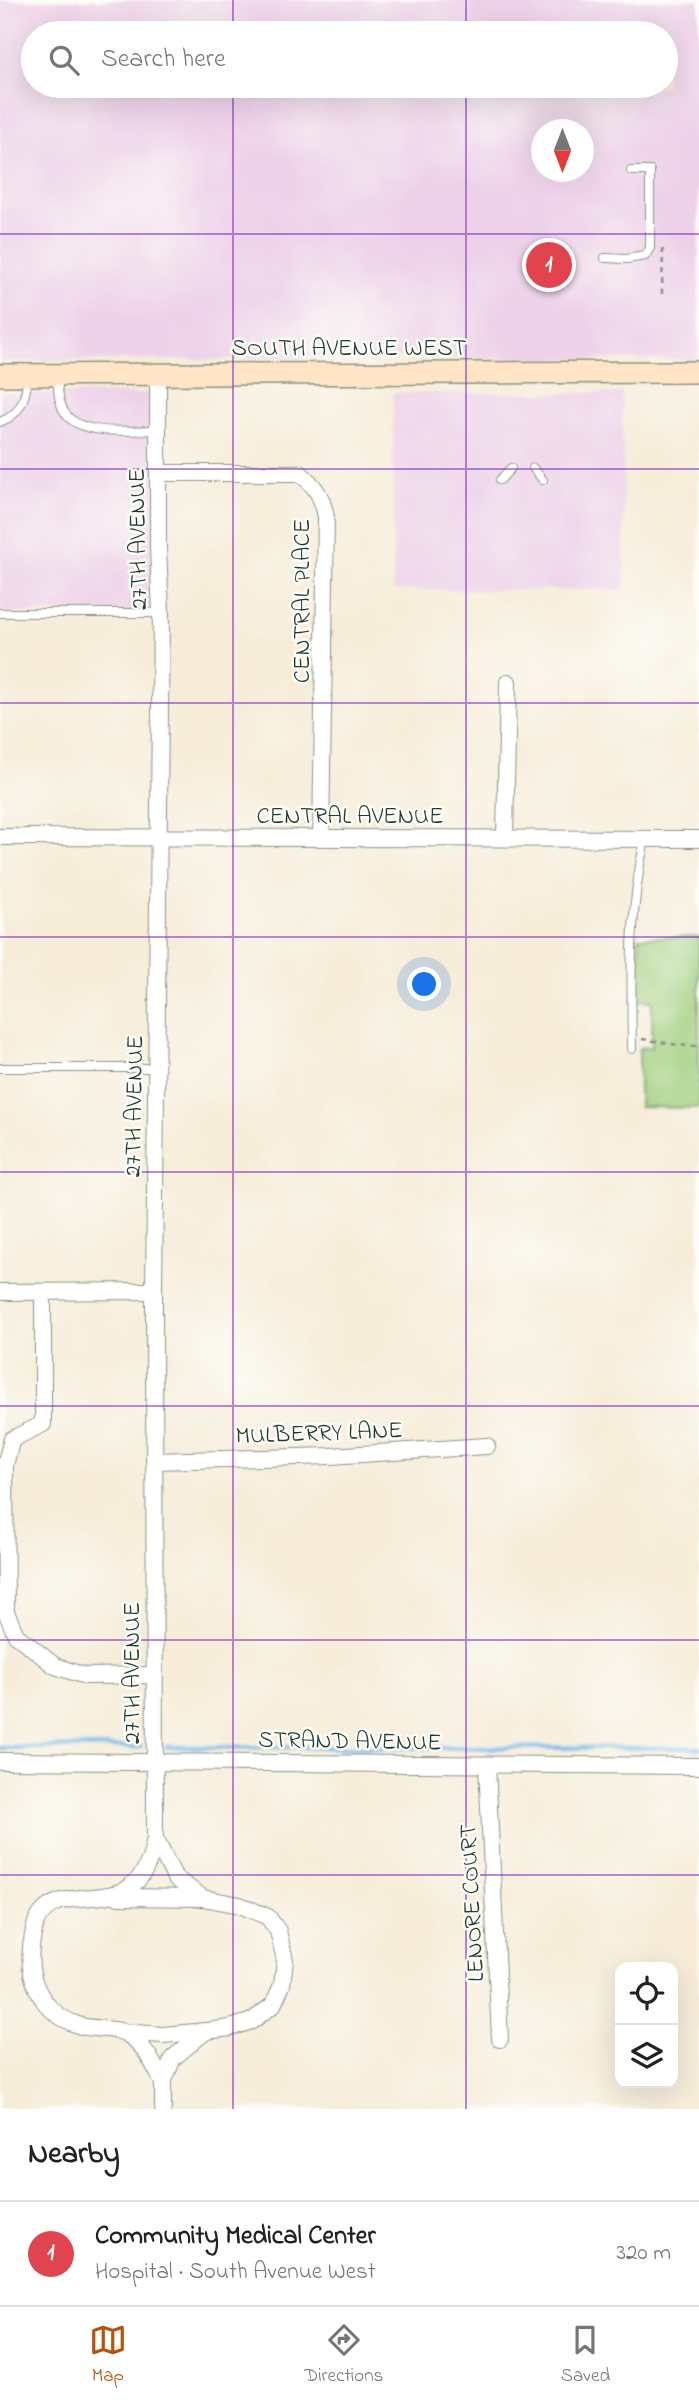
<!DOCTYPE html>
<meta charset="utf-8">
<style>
:root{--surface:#fff;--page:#f6f6f6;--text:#222;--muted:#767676;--line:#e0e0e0;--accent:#b45309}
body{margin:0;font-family:"Indie Flower",sans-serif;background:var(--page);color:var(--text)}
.controls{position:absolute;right:21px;bottom:21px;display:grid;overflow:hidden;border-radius:14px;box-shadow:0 7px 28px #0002}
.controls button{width:63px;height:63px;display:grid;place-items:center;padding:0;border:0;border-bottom:2px solid var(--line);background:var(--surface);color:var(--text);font:35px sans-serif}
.compass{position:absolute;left:531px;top:119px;width:63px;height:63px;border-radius:50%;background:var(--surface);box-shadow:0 7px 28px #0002;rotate:180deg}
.you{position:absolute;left:425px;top:985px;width:24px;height:24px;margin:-18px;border:5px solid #fff;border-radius:50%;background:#1a73e8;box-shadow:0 0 0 10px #1a73e833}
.badge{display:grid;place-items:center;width:46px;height:46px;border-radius:50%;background:var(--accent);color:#fff;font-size:23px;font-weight:700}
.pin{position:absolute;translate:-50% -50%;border:4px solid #fff;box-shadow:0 2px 7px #0006}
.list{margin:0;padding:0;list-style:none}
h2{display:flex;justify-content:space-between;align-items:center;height:91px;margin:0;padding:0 28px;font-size:30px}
h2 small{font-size:23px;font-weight:400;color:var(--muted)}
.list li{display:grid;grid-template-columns:46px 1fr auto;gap:21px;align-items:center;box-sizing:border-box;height:105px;padding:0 28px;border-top:2px solid var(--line)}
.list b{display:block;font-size:26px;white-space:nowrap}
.list p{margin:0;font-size:23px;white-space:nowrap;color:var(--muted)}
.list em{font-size:23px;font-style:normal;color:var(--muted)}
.icon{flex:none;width:38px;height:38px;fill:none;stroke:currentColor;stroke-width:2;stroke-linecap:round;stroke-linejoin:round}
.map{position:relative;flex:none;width:699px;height:2109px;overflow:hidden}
.search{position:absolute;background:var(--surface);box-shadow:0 7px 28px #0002;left:21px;right:21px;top:21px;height:77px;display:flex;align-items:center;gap:18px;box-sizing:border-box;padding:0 24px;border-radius:38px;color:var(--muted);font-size:26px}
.sheet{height:196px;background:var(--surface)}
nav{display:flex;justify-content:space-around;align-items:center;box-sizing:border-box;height:98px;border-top:2px solid var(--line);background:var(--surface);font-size:19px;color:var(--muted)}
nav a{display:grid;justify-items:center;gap:4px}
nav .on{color:var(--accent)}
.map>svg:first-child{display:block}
.built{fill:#edd1e9;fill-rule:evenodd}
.green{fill:#9ecd7b;stroke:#5e8558;stroke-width:2}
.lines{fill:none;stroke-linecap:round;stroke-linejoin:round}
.stream{stroke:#72b9ea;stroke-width:4.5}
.lane-casing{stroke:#8a9486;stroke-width:10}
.street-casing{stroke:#8a9486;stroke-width:18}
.secondary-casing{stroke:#8a9486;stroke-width:24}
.path{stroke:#8a9486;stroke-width:2.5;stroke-dasharray:5 5;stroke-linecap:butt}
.lane{stroke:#fff;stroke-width:8}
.street{stroke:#fff;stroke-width:16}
.secondary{stroke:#ffe4c6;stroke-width:21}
.grid{fill:none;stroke:#7b2cbf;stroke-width:2;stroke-opacity:0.55}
.labels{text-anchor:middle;stroke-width:5;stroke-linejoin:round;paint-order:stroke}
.street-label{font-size:24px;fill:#1f3d34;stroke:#fdfcf7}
</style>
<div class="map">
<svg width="699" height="2109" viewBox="0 0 699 2109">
<rect width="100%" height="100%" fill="#fdfcf7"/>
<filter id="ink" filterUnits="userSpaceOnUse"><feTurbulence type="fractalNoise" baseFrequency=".0143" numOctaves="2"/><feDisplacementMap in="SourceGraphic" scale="14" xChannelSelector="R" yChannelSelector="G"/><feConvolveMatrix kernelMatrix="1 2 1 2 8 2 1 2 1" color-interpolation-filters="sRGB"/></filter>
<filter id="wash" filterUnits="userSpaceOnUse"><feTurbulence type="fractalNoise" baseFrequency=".00686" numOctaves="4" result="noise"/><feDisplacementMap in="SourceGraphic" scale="28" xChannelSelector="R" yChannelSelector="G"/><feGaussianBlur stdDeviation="1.57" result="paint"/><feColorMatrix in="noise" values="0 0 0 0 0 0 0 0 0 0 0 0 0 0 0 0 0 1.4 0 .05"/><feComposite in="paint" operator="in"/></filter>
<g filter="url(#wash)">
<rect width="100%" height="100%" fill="#f6ecd8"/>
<g class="built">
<path d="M0,0H699V360L399,358L0,361ZM33,33H666V86H33ZM542,130H584V172H542Z"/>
<path d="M0,393L160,394L161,613H0Z"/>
<path d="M393,393H622L625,590H393Z"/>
</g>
<path class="green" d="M639,937H699V1108L639,1107V1048L652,1047V1001L639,1000Z"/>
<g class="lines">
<g class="stream">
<path d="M166,1747L699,1748"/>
<path d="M0,1748L141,1747"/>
</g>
</g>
</g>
<g filter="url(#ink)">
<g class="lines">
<g class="lane-casing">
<g id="lane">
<path d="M605,258L627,259L645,256L650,248V171H631"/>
<path d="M57,376C58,388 58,402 65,413C81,437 132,430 158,430"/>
<path d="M0,422C22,414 26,397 28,375"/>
<path d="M533,468L543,480"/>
<path d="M500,480L511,468"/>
<path d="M0,613H161"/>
<path d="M632,1049C631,976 629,911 645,839"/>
<path d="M0,1068H156"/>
</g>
</g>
<g class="street-casing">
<g id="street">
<path d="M159,473H300C316,487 322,496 326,517L321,837"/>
<path d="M0,837L699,839"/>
<path d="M505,838L508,682"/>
<path d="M0,1292L154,1291"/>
<path d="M43,1292V1424L12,1439L5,1465L6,1612L16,1635L55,1666L85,1676L153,1675"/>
<path d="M154,1461L330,1456L487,1446"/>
<path d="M0,1761L699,1766"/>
<path d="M487,1765L500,2039"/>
<path d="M155,1838L154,1291L161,613L158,548V375"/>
<path d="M118,1897L203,1898"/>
<path d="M123,2032L163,2035L206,2031"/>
<path d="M163,2109V2083L173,2058L206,2031L230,2028L252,2021L273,2005L282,1985L285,1960L278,1931L268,1917L240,1905L203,1898L175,1878L155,1838C153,1846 152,1856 148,1863C125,1921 60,1877 37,1920C35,1924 34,1931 33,1935C24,1974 39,2012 78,2025C91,2030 114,2027 125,2033C145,2044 153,2063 163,2083"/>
</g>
</g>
<g class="secondary-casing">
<path id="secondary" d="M0,375L699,372"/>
</g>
<g class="path">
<path d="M662,294L663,249"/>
<path d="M642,1039L678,1045L699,1046"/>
</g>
<use href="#lane" class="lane"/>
<use href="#street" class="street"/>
<use href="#secondary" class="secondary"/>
</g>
</g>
<path class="grid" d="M233,0V33M466,0V33M233,86V2109M466,86V2109M0,234H699M0,469H699M0,703H699M0,937H699M0,1172H699M0,1406H699M0,1640H699M0,1875H699"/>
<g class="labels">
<g class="street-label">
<text x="349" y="355">SOUTH AVENUE WEST</text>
<text transform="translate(137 539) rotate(-91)" y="8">27TH AVENUE</text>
<text transform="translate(301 601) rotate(-90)" y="8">CENTRAL PLACE</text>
<text x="350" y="823">CENTRAL AVENUE</text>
<text transform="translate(133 1106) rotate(-89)" y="8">27TH AVENUE</text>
<text transform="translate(319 1432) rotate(-2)" y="8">MULBERRY LANE</text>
<text transform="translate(131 1673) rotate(-90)" y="8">27TH AVENUE</text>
<text transform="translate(350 1740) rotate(1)" y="8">STRAND AVENUE</text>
<text transform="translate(471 1903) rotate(-93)" y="8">LENORE COURT</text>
</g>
</g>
</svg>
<div class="controls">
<button><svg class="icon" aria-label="locate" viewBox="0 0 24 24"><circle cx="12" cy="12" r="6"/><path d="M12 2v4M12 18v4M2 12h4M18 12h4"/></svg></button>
<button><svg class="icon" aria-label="layers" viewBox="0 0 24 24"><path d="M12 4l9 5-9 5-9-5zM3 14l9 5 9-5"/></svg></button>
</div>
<svg class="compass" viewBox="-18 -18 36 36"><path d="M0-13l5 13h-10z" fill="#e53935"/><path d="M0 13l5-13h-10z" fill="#767676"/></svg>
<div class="you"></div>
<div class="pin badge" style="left:549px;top:265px;background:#e0444e">1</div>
<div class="search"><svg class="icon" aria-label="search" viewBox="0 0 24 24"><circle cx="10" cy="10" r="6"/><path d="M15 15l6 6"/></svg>Search here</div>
</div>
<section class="sheet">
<h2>Nearby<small></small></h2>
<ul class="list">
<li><span class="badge" style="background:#e0444e">1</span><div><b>Community Medical Center</b><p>Hospital · South Avenue West</p></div><em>320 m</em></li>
</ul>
</section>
<nav>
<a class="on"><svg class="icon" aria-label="map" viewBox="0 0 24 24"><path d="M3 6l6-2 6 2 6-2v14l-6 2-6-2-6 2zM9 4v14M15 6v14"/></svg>Map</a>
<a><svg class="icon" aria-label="directions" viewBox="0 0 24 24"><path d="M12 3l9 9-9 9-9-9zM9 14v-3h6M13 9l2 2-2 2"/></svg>Directions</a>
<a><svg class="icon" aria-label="saved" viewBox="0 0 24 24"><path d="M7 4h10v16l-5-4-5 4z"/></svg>Saved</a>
</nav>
